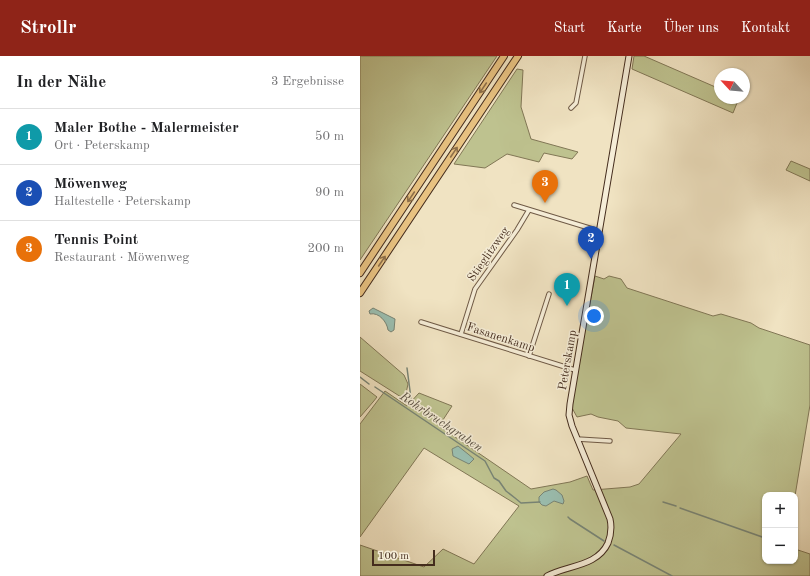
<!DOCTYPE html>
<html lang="de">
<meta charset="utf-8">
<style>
:root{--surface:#fff;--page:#f6f6f6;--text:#202124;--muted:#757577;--line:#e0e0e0;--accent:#8f2418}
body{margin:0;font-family:"Old Standard TT",serif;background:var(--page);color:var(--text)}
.controls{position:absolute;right:12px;bottom:12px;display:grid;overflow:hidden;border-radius:8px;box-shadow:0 1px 3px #0004}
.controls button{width:36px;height:36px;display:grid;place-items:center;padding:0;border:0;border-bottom:1px solid var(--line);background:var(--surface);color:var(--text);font:20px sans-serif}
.compass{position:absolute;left:354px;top:12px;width:36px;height:36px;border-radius:50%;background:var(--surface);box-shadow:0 1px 3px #0004;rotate:296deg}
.scale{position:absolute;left:12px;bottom:10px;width:63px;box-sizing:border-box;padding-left:4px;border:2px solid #442c1d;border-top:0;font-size:11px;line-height:14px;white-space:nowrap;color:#442c1d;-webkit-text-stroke:3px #f5edd7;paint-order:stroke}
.you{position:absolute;left:234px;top:260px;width:14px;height:14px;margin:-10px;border:3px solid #fff;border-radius:50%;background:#1a73e8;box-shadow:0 0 0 6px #1a73e833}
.badge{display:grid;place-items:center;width:26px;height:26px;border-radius:50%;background:var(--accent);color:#fff;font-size:13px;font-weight:700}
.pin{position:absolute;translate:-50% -33px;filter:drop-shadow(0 1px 2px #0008)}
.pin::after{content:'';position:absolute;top:21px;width:14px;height:12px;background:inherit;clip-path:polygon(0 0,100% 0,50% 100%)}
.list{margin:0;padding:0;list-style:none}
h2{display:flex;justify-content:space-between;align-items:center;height:52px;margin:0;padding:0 16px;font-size:17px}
h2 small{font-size:13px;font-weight:400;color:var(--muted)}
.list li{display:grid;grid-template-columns:26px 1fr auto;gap:12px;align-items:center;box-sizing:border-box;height:56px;padding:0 16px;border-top:1px solid var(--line)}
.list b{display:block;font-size:15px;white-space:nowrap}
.list p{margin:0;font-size:13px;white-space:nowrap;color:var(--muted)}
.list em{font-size:13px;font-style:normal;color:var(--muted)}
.map{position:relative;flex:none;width:450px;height:520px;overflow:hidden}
header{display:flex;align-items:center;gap:24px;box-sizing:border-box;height:56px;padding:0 20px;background:var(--accent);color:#fff}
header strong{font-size:19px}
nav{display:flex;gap:22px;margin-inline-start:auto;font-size:14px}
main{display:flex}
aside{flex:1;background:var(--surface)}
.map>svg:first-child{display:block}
.green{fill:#bec28f;stroke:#817756}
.water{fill:#9abeb0;stroke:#788475}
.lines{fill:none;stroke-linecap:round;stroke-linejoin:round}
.stream{stroke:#788475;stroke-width:1.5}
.street-casing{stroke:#6f5a46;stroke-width:5.5}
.secondary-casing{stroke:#442c1d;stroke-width:7}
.highway-casing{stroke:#442c1d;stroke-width:8}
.street{stroke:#f5edd7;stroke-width:3.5}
.secondary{stroke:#f5edd7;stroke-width:5}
.highway{stroke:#e8c281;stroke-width:6}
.oneway{stroke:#8e704a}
.labels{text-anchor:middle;stroke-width:3;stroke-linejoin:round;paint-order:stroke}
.street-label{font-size:12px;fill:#442c1d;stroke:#f5edd7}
.water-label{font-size:13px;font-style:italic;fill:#5a5042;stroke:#f5edd7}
</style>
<header>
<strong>Strollr</strong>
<nav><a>Start</a><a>Karte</a><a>Über uns</a><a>Kontakt</a></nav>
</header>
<main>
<aside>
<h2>In der Nähe<small>3 Ergebnisse</small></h2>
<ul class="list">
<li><span class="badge" style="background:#0f9aa8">1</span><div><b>Maler Bothe - Malermeister</b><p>Ort · Peterskamp</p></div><em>50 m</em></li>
<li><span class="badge" style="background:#1a4fb4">2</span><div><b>Möwenweg</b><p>Haltestelle · Peterskamp</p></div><em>90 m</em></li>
<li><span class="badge" style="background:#e8710a">3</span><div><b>Tennis Point</b><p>Restaurant · Möwenweg</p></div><em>200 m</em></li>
</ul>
</aside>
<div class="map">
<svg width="450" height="520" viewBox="0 0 450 520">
<rect width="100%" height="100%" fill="#f0e3c2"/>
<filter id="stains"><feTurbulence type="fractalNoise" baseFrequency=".005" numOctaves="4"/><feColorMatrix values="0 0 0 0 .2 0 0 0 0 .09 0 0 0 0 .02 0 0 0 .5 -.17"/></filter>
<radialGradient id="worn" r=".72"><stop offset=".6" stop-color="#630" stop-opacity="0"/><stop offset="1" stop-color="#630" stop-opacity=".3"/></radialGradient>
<g class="green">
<path d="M0,0H137L0,204Z"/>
<path d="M274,0H284L360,33V42H379L373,57L272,13Z"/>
<path d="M157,13L163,14L161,51L171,83L218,96L212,103L184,97L179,106L147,98L125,112L94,108Z"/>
<path d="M431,105L450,113V125L426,114Z"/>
<path d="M235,220L244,223L249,220L261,223L267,232L353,260L361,258L391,267L399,272L450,289V349L435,440V439H405V505H435V493L450,498V520H0V489L64,511L83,493L114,508L159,450L64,392L0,481V368L25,335L47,350L59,337L92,350L79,370L171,433L210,426L227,420L233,434L270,431L279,428L321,378L266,372L258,365L238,361L231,358L217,361L211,350Z"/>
<path d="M0,281L44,319L48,328L45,342L41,341L0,315Z"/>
<path d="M0,328L17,341L13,346L0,361Z"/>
</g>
<g class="water">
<path d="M13,252L35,263L34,274L31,276L28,274C27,266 19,256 10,258L9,255Z"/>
<path d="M98,390L108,398L114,403L109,408L93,400L92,393Z"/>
<path d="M193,433L196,434L202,439L204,445L203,448L194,445L186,450L182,449L179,446V441L184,436Z"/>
</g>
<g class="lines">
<g class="stream">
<path d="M47,312L52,350"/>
<path d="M0,321L9,328"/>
<path d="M15,331L125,405L134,422L139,425L146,435L155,442L161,447L180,446"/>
<path d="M303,446L316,450"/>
<path d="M320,452L405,482"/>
<path d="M208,461L210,463L244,485"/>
<path d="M254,489L312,520"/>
</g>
<g class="street-casing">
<g id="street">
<path d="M211,52L216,47L225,0"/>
<path d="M154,149L239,175"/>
<path d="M61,266L215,314"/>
<path d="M101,278L115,233L157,174L169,154"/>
<path d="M169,300L189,238"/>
<path d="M217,383L250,385"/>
</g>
</g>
<g class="secondary-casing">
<path id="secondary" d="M187,520C207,509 237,511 248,487C251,479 252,472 250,463L212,370L209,359L210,348L269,0"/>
</g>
<g class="highway-casing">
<g id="highway">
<path d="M0,217L144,0"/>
<path d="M0,237L158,0"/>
</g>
</g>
<use href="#street" class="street"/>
<use href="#secondary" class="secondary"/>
<use href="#highway" class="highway"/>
</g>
<defs><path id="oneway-shaft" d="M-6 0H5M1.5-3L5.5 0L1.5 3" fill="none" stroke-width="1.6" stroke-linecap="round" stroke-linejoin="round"/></defs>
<g class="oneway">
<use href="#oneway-shaft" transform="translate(123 32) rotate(124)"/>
<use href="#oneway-shaft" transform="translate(94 96) rotate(-56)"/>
<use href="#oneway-shaft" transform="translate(51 141) rotate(124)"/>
<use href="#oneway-shaft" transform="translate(22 205) rotate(-56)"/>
</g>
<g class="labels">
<g class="street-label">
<text transform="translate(128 198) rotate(-55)" y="4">Stieglitzweg</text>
<text transform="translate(141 281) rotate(18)" y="4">Fasanenkamp</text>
<text transform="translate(207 304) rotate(-80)" y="4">Peterskamp</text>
</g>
<g class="water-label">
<text transform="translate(82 365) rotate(34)" y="5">Rohrbruchgraben</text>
</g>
</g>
<rect width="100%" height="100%" filter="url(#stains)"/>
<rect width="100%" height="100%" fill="url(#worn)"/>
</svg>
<div class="controls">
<button>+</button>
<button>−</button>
</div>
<svg class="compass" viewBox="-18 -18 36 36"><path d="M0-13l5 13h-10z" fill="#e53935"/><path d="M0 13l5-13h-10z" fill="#757577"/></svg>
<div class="scale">100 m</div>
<div class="you"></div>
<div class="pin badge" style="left:207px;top:250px;background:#0f9aa8">1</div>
<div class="pin badge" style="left:231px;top:203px;background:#1a4fb4">2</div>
<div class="pin badge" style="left:185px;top:147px;background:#e8710a">3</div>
</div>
</main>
